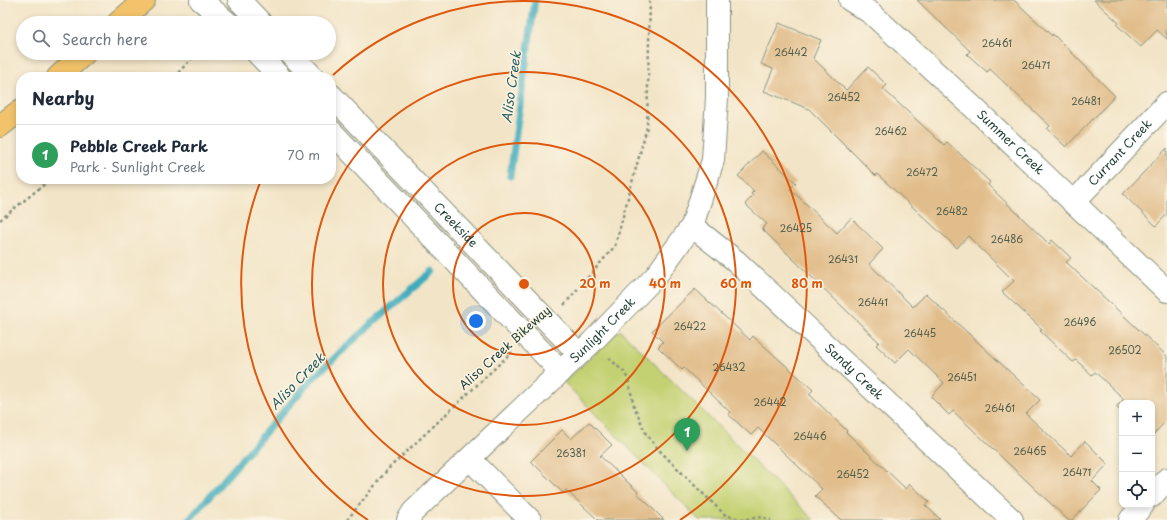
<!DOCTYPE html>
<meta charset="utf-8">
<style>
:root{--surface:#fff;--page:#f6f6f7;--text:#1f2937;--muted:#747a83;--line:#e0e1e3;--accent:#d1495b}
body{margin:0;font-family:"Playpen Sans",sans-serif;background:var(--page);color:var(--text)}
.controls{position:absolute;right:12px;bottom:12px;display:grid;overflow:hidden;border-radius:8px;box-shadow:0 2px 6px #0003}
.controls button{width:36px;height:36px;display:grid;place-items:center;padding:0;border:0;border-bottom:1px solid var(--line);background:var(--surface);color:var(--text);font:20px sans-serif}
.you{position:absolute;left:476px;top:321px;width:14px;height:14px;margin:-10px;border:3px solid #fff;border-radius:50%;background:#1a73e8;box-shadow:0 0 0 6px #1a73e833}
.badge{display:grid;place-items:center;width:26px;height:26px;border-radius:50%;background:var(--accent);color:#fff;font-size:13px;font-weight:700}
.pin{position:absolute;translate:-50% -33px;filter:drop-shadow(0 1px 2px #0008)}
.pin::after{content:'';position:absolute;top:21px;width:14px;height:12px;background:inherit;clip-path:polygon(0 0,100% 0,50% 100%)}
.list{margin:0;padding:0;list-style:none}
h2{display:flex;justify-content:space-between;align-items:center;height:52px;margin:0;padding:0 16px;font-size:17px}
h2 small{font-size:13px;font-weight:400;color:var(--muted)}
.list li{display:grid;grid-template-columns:26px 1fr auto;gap:12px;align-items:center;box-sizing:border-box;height:60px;padding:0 16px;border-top:1px solid var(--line)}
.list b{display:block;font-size:15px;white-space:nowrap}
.list p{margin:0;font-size:13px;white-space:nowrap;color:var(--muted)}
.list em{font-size:13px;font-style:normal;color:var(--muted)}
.icon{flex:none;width:22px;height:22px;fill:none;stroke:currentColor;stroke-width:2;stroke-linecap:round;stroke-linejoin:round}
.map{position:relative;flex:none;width:1167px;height:520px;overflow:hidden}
.search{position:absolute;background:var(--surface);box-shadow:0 2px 6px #0003;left:16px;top:16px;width:320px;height:44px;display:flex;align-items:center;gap:10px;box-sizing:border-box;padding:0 14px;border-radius:22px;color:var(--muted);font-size:15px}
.panel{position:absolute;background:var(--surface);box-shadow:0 2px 6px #0003;left:16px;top:72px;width:320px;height:112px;border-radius:16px}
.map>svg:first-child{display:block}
.green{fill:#c4d173;stroke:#728754}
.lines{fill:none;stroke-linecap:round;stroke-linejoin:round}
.stream{stroke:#3eacbc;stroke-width:7}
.building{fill:#e1bd8b}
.street-casing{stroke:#88907d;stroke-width:24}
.primary-casing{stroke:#88907d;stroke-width:24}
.path{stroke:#88907d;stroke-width:2.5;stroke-dasharray:3 3;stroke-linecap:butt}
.street{stroke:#fff;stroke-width:22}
.primary{stroke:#f2c36a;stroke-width:22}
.ring{fill:none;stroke:#de580e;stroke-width:2}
.labels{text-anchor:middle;stroke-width:3;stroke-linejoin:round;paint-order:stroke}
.number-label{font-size:10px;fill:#505d4a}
.street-label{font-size:12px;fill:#1f3d34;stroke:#fcf5e5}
.water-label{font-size:13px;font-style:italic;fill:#285e5d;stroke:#fcf5e5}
.centre{fill:#de580e;stroke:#fcf5e5;stroke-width:2}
.ring-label{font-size:12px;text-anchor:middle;font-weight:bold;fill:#de580e;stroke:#fcf5e5;stroke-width:3;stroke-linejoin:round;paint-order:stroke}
</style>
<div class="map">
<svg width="1167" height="520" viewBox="0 0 1167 520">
<rect width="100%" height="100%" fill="#fcf5e5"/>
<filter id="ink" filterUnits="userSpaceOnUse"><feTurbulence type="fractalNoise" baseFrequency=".025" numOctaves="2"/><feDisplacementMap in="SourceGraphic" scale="8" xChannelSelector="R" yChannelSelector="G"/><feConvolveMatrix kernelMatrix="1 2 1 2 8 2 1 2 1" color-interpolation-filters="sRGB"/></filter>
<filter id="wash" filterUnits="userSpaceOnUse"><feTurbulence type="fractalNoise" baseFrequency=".012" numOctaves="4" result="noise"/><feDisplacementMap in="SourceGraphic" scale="16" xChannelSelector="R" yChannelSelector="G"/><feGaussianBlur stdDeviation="0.9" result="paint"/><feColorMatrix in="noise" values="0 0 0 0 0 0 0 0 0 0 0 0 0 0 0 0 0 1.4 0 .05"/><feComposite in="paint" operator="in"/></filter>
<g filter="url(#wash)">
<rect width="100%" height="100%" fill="#f2e4c6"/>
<path class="green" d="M620,330L814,520H699L564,382Z"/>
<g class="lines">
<g class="stream">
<path d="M510,176L535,0"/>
<path d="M189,520L310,381L371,324L433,271"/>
</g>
</g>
<g id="blocks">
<g class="building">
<path d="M917,0H1014L1052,36L1053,34L1115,96L1066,147L1047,129L1050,126L990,69L987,72L967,54L970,51Z"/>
<path d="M1094,0H1167V39L1157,30L1141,47L1117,25L1119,23Z"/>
<path d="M779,23L821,40L813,58L846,90L868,67L887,85L883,89L944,145L947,142L990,182L988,185L1049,244L1052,240L1071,258L1066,262L1167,356V420L1152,436V403H1122V412L1116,407L1124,399L1095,372L1092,375L1076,360L1073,362L1040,331L1042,329L1002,292L1014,281L968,236L957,248L877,174L876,176L809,109L764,91L773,69L761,64Z"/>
<path d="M1167,148V214L1156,226L1123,194Z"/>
<path d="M762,151L796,183L790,189L837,233L851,218L883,249L869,264L913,307L926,294L1040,400L1026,414L1071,456L1085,441L1108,464L1092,481L1101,490L1072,520H1068L953,411L949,415L931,397L944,383L909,349L895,363L876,345L879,342L762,229L767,224L745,204L753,196L751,194L754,191L738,176Z"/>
<path d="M695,289L750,340L753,336L813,390L809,394L847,431L846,432L906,489L910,484L929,502L925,505L941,520H841L815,496L822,489L758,428L751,435L728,414L730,412L684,368L682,370L658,347L663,342L652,331Z"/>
<path d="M589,422L612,445L600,456L638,492L637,493L664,520H598L566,490L563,493L531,461L562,430L571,439Z"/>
</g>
</g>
</g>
<g filter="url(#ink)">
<use href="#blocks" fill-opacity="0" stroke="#88907d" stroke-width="1"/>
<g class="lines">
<g class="street-casing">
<g id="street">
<path d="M201,0L228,23"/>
<path d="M239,0L261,23"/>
<path id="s1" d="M850,0L871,13L972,106L1167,291"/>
<path d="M257,53L280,77"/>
<path d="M290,53L313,77"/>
<path id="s2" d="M331,95L579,354"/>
<path d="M331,131L561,372"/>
<path id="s3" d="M1073,203L1167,103"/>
<path id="s4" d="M692,226L736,261L1012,520"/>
<path d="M470,459L530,520"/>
<path d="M1152,496L1167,479"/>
<path id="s5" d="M408,520L413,512L592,342L655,277L692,226L713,160L717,98V0"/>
<path d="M1130,520L1143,505"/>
</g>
</g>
<g class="primary-casing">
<g id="primary">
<path d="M118,23L144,0"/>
<path d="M58,77L85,53"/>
<path d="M0,126L21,110"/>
</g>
</g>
<g class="path">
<path d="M174,77L197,53"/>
<path d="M0,220L51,179"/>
<path d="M564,305L615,246L647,127L650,0"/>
<path d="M609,358L624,372L628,379L634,406L646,434L659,450L691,482L724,514L740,520L761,517L771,520"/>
<path d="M347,520L388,469L512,352"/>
</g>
<use href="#street" class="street"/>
<use href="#primary" class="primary"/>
</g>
</g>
<g class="ring">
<circle cx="524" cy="284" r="71"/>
<circle cx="524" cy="284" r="141"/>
<circle cx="524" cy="284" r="212"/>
<path d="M368 520A283 283 0 0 1 261 180M333 75A283 283 0 1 1 680 520"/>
</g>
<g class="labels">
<g class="number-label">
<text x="997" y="47">26461</text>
<text x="791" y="56">26442</text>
<text x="1036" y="69">26471</text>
<text x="844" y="101">26452</text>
<text x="1086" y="105">26481</text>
<text x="891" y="135">26462</text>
<text x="922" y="176">26472</text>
<text x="952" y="215">26482</text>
<text x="796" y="232">26425</text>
<text x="1007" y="243">26486</text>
<text x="843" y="263">26431</text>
<text x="873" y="306">26441</text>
<text x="1080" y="326">26496</text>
<text x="690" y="330">26422</text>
<text x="920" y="337">26445</text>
<text x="1125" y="354">26502</text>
<text x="729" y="371">26432</text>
<text x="962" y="381">26451</text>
<text x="770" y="406">26442</text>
<text x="1000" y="412">26461</text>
<text x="810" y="440">26446</text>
<text x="1030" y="455">26465</text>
<text x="571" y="457">26381</text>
<text x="1077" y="476">26471</text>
<text x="853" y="478">26452</text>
</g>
<g class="street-label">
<text dy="4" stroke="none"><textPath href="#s1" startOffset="215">Summer Creek</textPath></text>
<text dy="4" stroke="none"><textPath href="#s3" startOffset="69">Currant Creek</textPath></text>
<text dy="4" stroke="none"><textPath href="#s2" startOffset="180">Creekside</textPath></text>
<text dy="4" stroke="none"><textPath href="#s5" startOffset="272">Sunlight Creek</textPath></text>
<text transform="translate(505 348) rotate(-42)" y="4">Aliso Creek Bikeway</text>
<text dy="4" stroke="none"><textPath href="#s4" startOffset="218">Sandy Creek</textPath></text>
</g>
<g class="water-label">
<text transform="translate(511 87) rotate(-82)" y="5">Aliso Creek</text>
<text transform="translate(297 381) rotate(-46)" y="5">Aliso Creek</text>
</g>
</g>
<circle cx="524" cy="284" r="6" class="centre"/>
<g class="ring-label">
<text x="595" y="288">20 m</text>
<text x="665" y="288">40 m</text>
<text x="736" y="288">60 m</text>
<text x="807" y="288">80 m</text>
</g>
</svg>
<div class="controls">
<button>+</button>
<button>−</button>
<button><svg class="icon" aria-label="locate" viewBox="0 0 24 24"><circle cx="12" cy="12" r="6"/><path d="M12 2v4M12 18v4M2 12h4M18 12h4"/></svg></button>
</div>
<div class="you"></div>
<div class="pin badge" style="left:687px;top:451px;background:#2e9e5b">1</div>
<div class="search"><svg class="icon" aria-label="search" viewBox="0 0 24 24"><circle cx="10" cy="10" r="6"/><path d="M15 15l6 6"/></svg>Search here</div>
<section class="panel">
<h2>Nearby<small></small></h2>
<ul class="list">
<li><span class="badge" style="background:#2e9e5b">1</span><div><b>Pebble Creek Park</b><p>Park · Sunlight Creek</p></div><em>70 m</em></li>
</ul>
</section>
</div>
